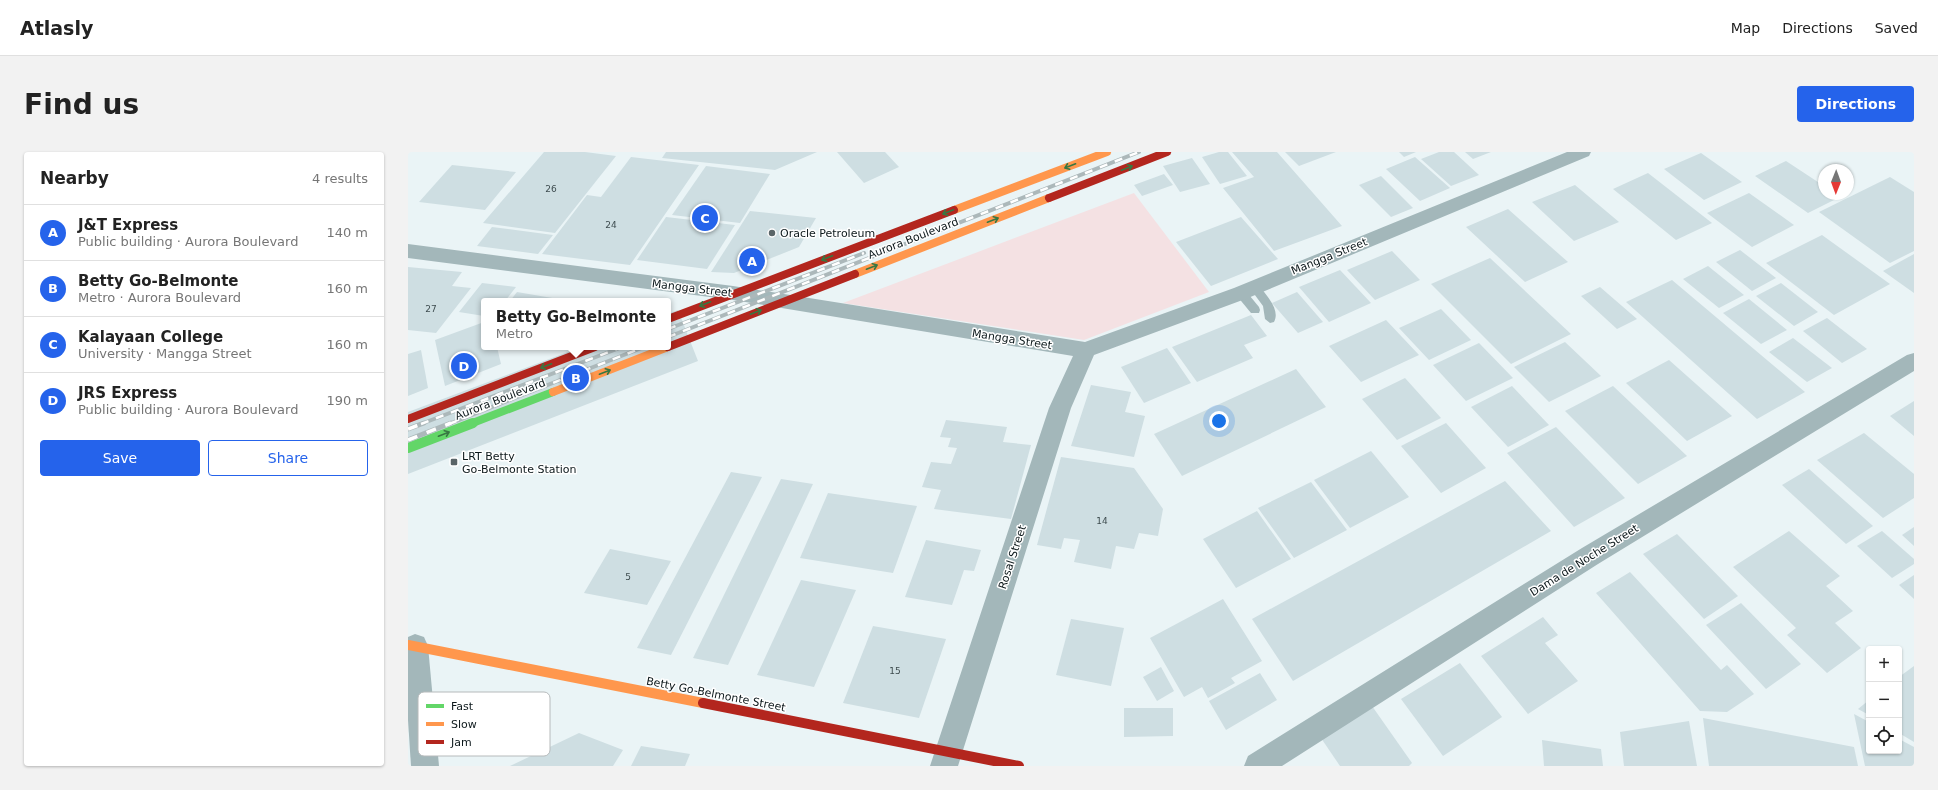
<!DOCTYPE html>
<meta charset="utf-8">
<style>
:root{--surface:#fff;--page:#f2f2f2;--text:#222;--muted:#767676;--line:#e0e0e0;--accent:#2563eb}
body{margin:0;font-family:"DejaVu Sans",sans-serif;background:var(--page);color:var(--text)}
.controls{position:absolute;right:12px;bottom:12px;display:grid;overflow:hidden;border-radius:4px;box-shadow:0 1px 3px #0004}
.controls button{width:36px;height:36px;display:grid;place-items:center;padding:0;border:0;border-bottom:1px solid var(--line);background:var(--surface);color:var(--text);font:20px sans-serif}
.compass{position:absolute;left:1410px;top:12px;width:36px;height:36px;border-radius:50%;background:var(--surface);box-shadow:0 1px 3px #0004;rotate:181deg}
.you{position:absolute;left:811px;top:269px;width:14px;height:14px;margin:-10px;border:3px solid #fff;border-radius:50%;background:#1a73e8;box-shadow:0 0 0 6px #1a73e833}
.badge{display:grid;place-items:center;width:26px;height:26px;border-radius:50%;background:var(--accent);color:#fff;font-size:13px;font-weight:700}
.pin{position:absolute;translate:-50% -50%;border:2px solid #fff;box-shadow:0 1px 4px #0006}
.popup{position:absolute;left:73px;top:146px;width:190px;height:52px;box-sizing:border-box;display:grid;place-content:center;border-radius:4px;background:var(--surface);filter:drop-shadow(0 1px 3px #0005);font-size:13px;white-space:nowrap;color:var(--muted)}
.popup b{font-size:15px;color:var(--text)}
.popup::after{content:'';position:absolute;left:50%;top:100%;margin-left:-8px;border:8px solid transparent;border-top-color:var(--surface)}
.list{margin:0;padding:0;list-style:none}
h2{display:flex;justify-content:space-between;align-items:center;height:52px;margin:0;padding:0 16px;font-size:17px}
h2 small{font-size:13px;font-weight:400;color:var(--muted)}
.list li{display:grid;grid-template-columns:26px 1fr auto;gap:12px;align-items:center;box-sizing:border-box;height:56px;padding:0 16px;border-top:1px solid var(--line)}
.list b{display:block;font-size:15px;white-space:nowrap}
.list p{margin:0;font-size:13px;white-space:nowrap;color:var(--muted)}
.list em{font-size:13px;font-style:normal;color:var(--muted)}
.actions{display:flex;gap:8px;padding:12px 16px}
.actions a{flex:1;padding:9px 0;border:1px solid var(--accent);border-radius:4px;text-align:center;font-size:14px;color:var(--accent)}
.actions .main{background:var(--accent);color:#fff}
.icon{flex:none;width:22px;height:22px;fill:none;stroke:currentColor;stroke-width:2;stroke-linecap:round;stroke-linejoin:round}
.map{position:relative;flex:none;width:1506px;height:614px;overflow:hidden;border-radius:4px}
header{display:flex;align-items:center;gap:24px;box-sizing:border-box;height:56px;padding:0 20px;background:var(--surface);border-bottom:1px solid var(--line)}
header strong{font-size:19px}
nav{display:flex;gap:22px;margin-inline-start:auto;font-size:14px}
.intro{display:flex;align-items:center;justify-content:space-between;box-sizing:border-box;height:96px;padding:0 24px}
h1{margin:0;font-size:28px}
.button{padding:10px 18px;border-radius:4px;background:var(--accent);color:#fff;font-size:14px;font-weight:700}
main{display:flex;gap:24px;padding:0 24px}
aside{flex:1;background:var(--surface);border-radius:4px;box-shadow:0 1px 3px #0004}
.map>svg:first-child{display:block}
.green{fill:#f4e1e3}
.building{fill:#cedee2}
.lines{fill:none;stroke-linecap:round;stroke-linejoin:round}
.lane{fill:#a3b7ba;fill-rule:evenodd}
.street{fill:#a3b7ba;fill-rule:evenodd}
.fast-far1{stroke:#63d668;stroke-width:8}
.fast{stroke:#63d668;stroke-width:10}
.slow-far1{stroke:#ff974d;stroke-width:8}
.slow{stroke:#ff974d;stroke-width:10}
.jam-far1{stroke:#b3261e;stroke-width:8}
.jam{stroke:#b3261e;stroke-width:10}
.rail-far1-casing{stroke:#acb8ba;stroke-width:4}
.rail-casing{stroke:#acb8ba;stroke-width:5}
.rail-far1{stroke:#fff;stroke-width:2.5;stroke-dasharray:8;stroke-linecap:butt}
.rail{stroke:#fff;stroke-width:3.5;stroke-dasharray:10;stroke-linecap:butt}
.oneway{stroke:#387742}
.poi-dot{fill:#5a6568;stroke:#fff;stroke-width:1.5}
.labels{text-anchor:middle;stroke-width:3;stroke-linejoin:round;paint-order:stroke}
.number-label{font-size:9px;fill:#3e4c4f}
.poi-label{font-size:11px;fill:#0c181b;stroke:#fff;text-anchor:start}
.street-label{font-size:11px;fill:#0c181b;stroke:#fff}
.key{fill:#fff;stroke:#b6babb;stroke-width:1}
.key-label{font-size:11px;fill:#0c181b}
</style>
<header>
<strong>Atlasly</strong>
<nav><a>Map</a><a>Directions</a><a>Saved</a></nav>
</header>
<div class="intro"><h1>Find us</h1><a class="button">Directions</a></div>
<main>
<aside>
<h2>Nearby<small>4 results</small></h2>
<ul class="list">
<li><span class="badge">A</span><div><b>J&amp;T Express</b><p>Public building · Aurora Boulevard</p></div><em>140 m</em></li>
<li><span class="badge">B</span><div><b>Betty Go-Belmonte</b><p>Metro · Aurora Boulevard</p></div><em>160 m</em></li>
<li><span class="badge">C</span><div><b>Kalayaan College</b><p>University · Mangga Street</p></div><em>160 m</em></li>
<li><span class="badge">D</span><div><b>JRS Express</b><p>Public building · Aurora Boulevard</p></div><em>190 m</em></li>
</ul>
<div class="actions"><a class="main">Save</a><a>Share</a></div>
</aside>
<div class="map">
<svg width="1506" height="614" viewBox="0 0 1506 614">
<rect width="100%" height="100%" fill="#eaf4f6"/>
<path class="green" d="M726,41L801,140L676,188L435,151Z"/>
<g class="building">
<path d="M136,0H177L208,4L147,81L75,71Z"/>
<path d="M258,0H409L367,18L254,6Z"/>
<path d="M429,0H477L491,15L456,31Z"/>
<path d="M811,0H820L839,24L812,32L794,5Z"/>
<path d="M824,0H869L934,74L866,99L815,36L846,25Z"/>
<path d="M877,0H928L891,14Z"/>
<path d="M991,0H1008L996,5Z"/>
<path d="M1031,0H1046L1071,23L1043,34L1013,7Z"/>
<path d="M1057,0H1083L1065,7Z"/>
<path d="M1293,1L1334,30L1296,48L1256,17Z"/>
<path d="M223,5L291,13L222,113L134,102L179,43L193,45Z"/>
<path d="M1007,5L1042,36L1012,49L978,17Z"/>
<path d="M784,6L802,32L772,40L755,14Z"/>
<path d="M1378,9L1416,34V42H1428L1432,45L1400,61L1347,24Z"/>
<path d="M44,13L108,20L77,58L11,50Z"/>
<path d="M298,14L362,22L332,71L264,63Z"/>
<path d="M1240,21L1304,71L1268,88L1205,37Z"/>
<path d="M756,22L765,33L734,44L726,33Z"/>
<path d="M973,24L1005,56L983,65L951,33Z"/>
<path d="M1482,25L1506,40V99L1482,111L1411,60Z"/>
<path d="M1167,33L1211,70L1166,89L1124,50Z"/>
<path d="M1341,41L1386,73L1344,95L1299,61Z"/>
<path d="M1100,57L1160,110L1117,130L1058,75Z"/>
<path d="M342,59L408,66L391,95L326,121L303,120Z"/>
<path d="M258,65L327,73L299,117L229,108Z"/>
<path d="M833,65L870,107L803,134L768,90Z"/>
<path d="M84,75L145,83L130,102L69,94Z"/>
<path d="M1414,83L1482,132L1426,163L1358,111Z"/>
<path d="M1332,98L1368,126L1344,139L1308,110Z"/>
<path d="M984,99L1012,128L967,148L939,118Z"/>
<path d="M1506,102V141L1475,119Z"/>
<path d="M1082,106L1163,182L1103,212L1023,132Z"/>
<path d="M1300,114L1336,143L1311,156L1275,127Z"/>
<path d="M0,115L54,120L44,134L63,136L28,181L0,178Z"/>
<path d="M932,118L963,151L921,170L891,135Z"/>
<path d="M1264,128L1397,240L1349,267L1218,150Z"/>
<path d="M74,131L108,135L97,149H76V164L51,160Z"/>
<path d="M1373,131L1410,160L1386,174L1348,144Z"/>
<path d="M1192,135L1229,167L1209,177L1173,144Z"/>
<path d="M109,140L156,148L155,149H102Z"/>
<path d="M889,140L915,170L890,181L864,151Z"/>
<path d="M1341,147L1379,178L1353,192L1315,161Z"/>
<path d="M1033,157L1063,188L1021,208L991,176Z"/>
<path d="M270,158L290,209L0,322V260L173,195H260V162Z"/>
<path d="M843,163L859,184L836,193L845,206L789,230L764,195Z"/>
<path d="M1419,166L1459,197L1434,211L1395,179Z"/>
<path d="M978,168L1011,203L953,230L921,194Z"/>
<path d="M76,170V195H89L93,212L37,234L27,188Z"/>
<path d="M1385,186L1424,216L1399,230L1361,200Z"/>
<path d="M1157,190L1193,224L1141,250L1106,215Z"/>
<path d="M1071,191L1105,226L1058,249L1025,213Z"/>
<path d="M759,196L783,231L736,251L713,215Z"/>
<path d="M13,198L20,236L0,244V202Z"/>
<path d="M1261,208L1324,264L1279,289L1218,231Z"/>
<path d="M888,217L918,255L774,324L746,282Z"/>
<path d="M997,226L1033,266L989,288L954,247Z"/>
<path d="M683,233L723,240L717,260L737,264L726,305L663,294Z"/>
<path d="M1104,234L1141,273L1100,295L1063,255Z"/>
<path d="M1205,234L1279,304L1230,332L1157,259Z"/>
<path d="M1506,249V284L1482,264Z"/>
<path d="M538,268L599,275L595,290L623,293L603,367L526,357L533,338L514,335L523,310L543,312L549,296L540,295L543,286L532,285Z"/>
<path d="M1038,271L1078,316L1033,341L993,294Z"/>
<path d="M1148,275L1217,346L1166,375L1099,301Z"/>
<path d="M1456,281L1506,322V346L1475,366L1409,308Z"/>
<path d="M963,299L1001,345L942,376L906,328Z"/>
<path d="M653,305L726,316L755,357L750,384L731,381L726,397L708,394L703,417L666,410L672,388L656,386L653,397L629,393Z"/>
<path d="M1401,317L1465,374L1438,392L1374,333Z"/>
<path d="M323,320L354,325L263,503L229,496Z"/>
<path d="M373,327L405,332L320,513L285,506Z"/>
<path d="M1097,329L1143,379L885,529L844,467Z"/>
<path d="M903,330L939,378L886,406L850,356Z"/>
<path d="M420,341L509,354L485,421L392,406Z"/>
<path d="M849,359L883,407L828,436L795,387Z"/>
<path d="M1506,375V394L1494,383Z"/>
<path d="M1381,379L1432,424L1418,434L1445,459L1427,471L1453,496L1419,521L1379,483L1388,476L1325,415Z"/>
<path d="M1474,379L1506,407V412L1484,426L1449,394Z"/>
<path d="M1269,382L1330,444L1296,467L1235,402Z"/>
<path d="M518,388L573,398L566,419L556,418L544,453L497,445Z"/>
<path d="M202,397L263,409L239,453L176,441Z"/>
<path d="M1222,420L1313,518L1319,513L1346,542L1319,560L1292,559L1188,441Z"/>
<path d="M1506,423V447L1491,433Z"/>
<path d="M393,428L448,438L406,535L349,523Z"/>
<path d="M815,447L854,509L823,526L827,531L800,546L794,535L776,545L742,486Z"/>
<path d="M1333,451L1393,512L1358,537L1298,473Z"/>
<path d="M1135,465L1150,483L1137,491L1170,529L1120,562L1073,504Z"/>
<path d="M663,467L716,476L703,534L648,523Z"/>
<path d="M465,474L538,487L511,566L435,551Z"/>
<path d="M1052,511L1094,565L1035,604L993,547Z"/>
<path d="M1506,514V590L1491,581V525Z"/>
<path d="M753,515L766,539L749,549L735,525Z"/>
<path d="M852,521L869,548L818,578L801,549Z"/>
<path d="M1461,548V563L1450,557Z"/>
<path d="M964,554L1004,611L1001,614H932L913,586Z"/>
<path d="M716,556H765V584L716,585Z"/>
<path d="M1446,562L1461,570V599H1491V587L1506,595V614H1457Z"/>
<path d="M1295,566L1446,595L1450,614H1301Z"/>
<path d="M1281,569L1289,614H1216L1212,580Z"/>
<path d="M171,581L215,598L205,614H102Z"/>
<path d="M1134,588L1193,597L1195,614H1136Z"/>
<path d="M233,594L282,602L277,614H223Z"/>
</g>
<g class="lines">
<g class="lane">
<path d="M846,131L850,132C857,142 873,157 866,170L862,171L857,167L855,154L841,135Z"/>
<path d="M833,137L837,138L851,155L852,158L851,161H843L829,144L828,141Z"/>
</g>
<g class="street">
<path d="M1159,0H1183L1181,4L840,146L686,203L663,256L550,614H522L641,256L665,204L325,148L0,106V92L325,134L677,190L826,136Z"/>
<path d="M1506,201V219L1190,412L874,614H836L840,604L1174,396L1499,203Z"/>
<path d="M7,482L16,485L20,494L31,614H3L0,568V485Z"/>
</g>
<path class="fast-far1" d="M62,272L145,240"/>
<path class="fast" d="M0,296L65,271"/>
<g class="slow-far1">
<path d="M546,58L699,0"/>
<path d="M447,122L641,46"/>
<path d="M145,240L260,195"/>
</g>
<path class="slow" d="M0,493L295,551"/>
<g class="jam-far1">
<path d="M641,46L759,0"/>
<path d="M260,167L546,58"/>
<path d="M260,195L447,122"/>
<path d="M0,267L187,195"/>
</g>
<path class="jam" d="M295,551L611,614"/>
<g class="rail-far1-casing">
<g id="rail-far1">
<path d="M260,177L456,101"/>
<path d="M260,185L731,0"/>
<path d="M13,272L214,195"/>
<path d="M41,272L236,195"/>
</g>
</g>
<g class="rail-casing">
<g id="rail">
<path d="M0,277L16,271"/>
<path d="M0,288L43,271"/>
</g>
</g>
<use href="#rail-far1" class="rail-far1"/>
<use href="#rail" class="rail"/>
</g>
<defs><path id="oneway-shaft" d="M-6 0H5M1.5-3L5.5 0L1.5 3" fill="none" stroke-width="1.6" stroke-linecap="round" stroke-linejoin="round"/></defs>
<g class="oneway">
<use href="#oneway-shaft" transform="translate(662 14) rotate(159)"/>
<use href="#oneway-shaft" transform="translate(719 16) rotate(-21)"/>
<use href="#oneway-shaft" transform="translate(540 60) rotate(159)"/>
<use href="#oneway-shaft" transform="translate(585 68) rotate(-21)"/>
<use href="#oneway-shaft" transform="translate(419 106) rotate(159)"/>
<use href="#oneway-shaft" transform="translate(464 115) rotate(-21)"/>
<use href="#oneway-shaft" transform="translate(297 152) rotate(159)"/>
<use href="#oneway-shaft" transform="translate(348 160) rotate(-21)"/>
<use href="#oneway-shaft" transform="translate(138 214) rotate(159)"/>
<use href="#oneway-shaft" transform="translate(197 220) rotate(-21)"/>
<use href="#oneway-shaft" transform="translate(36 282) rotate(-21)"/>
</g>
<g class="poi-dot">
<circle cx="364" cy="81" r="4"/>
<rect x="42" y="306" width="8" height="8" rx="2"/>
</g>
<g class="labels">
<g class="number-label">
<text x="143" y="40">26</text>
<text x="203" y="76">24</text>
<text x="23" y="160">27</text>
<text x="694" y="372">14</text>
<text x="220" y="428">5</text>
<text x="487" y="522">15</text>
</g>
<g class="poi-label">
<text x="372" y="85">Oracle Petroleum</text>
<text x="54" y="308">LRT Betty<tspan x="54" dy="13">Go-Belmonte Station</tspan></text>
</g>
<g class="street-label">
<text transform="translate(505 86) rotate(-21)" y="4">Aurora Boulevard</text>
<text transform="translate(921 104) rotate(-22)" y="4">Mangga Street</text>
<text transform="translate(284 136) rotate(7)" y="4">Mangga Street</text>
<text transform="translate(604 187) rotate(9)" y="4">Mangga Street</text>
<text transform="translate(92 247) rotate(-21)" y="4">Aurora Boulevard</text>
<text transform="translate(604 405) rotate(-72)" y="4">Rosal Street</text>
<text transform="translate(1176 408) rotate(-32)" y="4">Dama de Noche Street</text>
<text transform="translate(308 542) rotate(11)" y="4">Betty Go-Belmonte Street</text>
</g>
</g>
<rect x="10" y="540" width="132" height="64" rx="6" class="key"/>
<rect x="18" y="552" width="18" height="4" fill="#63d668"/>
<rect x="18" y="570" width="18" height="4" fill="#ff974d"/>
<rect x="18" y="588" width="18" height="4" fill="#b3261e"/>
<g class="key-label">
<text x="43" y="558">Fast</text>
<text x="43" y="576">Slow</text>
<text x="43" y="594">Jam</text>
</g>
</svg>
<div class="controls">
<button>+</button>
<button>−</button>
<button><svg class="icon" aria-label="locate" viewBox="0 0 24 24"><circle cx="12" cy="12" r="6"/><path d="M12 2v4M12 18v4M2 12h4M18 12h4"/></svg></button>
</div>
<svg class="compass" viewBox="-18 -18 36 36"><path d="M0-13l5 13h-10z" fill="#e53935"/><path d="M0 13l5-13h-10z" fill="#767676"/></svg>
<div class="you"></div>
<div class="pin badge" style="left:344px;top:109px">A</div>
<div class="pin badge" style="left:168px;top:226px">B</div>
<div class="popup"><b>Betty Go-Belmonte</b>Metro</div>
<div class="pin badge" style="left:297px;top:66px">C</div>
<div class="pin badge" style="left:56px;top:214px">D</div>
</div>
</main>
